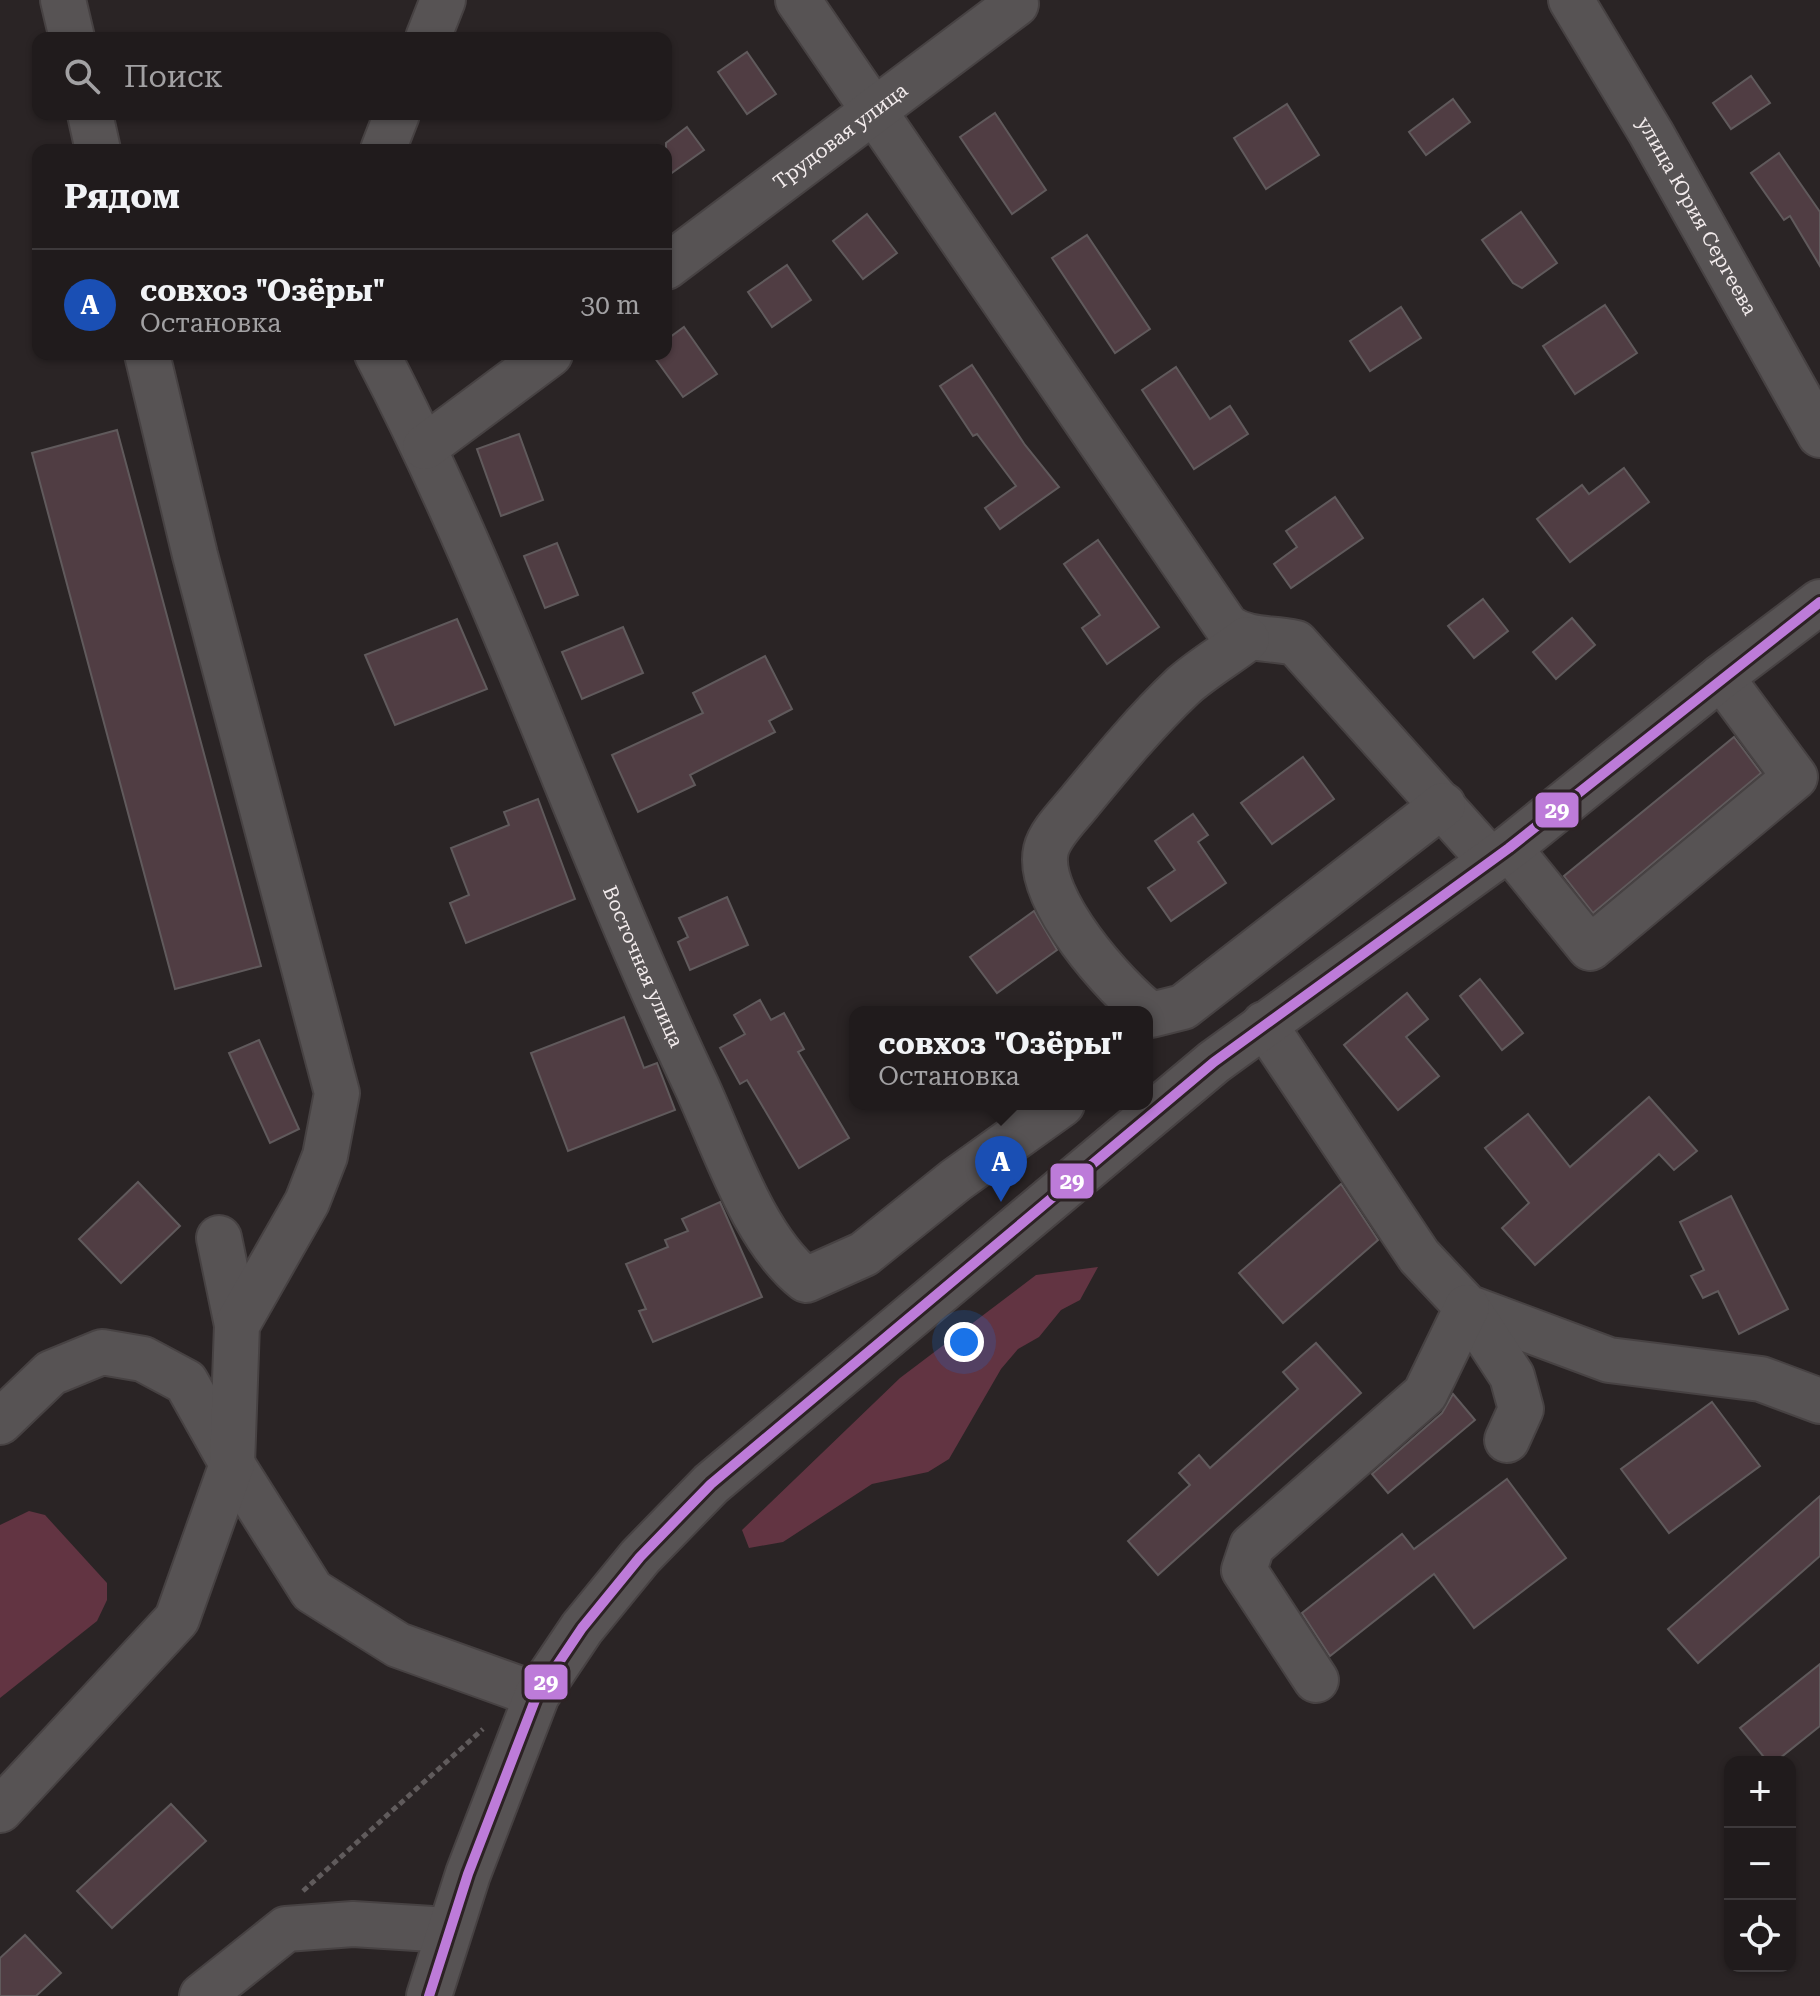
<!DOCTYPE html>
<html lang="ru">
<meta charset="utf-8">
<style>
:root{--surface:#201b1c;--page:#2d2829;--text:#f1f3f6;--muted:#a2a1a3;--line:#3d393b;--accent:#2563eb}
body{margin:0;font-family:"Roboto Serif",serif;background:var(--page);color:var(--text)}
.controls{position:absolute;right:24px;bottom:24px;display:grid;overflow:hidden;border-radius:16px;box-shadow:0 2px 6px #0004}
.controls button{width:72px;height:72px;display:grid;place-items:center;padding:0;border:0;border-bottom:2px solid var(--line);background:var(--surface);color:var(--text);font:40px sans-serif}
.you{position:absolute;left:964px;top:1342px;width:28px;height:28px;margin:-20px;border:6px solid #fff;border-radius:50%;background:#1a73e8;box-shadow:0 0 0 12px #1a73e833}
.badge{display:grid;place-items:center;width:52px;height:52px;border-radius:50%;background:var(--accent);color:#fff;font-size:26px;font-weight:700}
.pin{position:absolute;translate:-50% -66px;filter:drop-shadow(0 2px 4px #0008)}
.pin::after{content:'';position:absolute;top:42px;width:28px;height:24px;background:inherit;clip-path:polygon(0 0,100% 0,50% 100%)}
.popup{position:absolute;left:849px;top:1006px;width:304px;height:104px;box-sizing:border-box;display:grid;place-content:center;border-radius:16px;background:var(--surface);filter:drop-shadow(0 2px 6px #0005);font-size:26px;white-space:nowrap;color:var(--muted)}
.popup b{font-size:30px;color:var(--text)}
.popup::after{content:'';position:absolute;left:50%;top:100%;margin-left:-16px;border:16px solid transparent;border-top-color:var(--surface)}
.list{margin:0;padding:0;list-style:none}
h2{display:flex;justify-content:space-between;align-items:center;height:104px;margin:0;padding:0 32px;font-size:34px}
h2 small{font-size:26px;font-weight:400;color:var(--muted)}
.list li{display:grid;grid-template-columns:52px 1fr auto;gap:24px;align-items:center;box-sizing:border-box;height:112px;padding:0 32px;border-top:2px solid var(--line)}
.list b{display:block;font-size:30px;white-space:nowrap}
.list p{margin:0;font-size:26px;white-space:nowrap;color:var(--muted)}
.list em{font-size:26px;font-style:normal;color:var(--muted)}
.icon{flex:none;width:44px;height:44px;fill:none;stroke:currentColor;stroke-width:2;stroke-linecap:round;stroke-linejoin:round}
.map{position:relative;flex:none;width:1820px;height:1996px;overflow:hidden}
.search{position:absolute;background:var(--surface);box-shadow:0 2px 6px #0004;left:32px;top:32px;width:640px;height:88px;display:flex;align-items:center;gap:20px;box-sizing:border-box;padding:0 28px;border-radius:16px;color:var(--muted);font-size:30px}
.panel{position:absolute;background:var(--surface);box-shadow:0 2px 6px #0004;left:32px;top:144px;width:640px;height:216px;border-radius:16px}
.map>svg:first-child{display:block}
.green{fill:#623442}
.building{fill:#503d43;stroke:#605a5c;stroke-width:2}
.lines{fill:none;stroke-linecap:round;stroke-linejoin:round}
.minor-casing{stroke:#474243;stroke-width:48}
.path{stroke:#605b5c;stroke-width:5;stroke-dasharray:6 4;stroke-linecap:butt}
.minor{stroke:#575354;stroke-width:44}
.bus-1-casing{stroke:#2c2224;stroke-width:16}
.bus-1{stroke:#bd7bd9;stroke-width:10}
.labels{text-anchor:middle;stroke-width:8;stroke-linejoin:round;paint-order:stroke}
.street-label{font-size:20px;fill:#f2ebec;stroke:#2c2224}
.line-badge{stroke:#2c2224;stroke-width:3}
.badge-label{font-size:22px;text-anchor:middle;font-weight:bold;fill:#fff}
</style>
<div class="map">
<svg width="1820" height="1996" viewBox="0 0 1820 1996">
<rect width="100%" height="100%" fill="#2a2425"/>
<g class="green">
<path d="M1098,1267L1080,1300L1061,1310L1039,1337L1018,1349L1001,1369L949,1459L928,1472L872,1484L783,1542L749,1548L742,1530L900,1378L1036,1275Z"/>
<path d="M29,1511L45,1515L107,1583V1600L97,1621L0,1698V1525Z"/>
</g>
<g class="building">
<path d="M747,52L776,94L747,114L718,72Z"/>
<path d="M1751,76L1770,103L1731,129L1713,103Z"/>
<path d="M1453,99L1470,122L1426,155L1409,132Z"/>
<path d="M1287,104L1319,155L1266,189L1234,138Z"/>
<path d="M995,113L1046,190L1012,214L960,137Z"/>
<path d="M687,127L704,150L666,177V143Z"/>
<path d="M1779,153L1820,212V266L1790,216L1784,220L1751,173Z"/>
<path d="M1521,212L1557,263L1522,288L1513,283L1482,240Z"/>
<path d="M867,214L897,253L863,279L833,241Z"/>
<path d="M1087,235L1150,329L1115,353L1052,258Z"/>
<path d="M787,265L811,300L772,327L748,292Z"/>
<path d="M1605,305L1637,353L1575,394L1543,346Z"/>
<path d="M1401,307L1421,338L1370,371L1350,341Z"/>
<path d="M684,327L717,374L683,397L652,354H666V340Z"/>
<path d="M972,365L1025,445L1059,487L1000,529L985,508L1016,486L977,434L973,436L940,386Z"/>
<path d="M1176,367L1210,419L1230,406L1248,434L1194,469L1142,390Z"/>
<path d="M117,430L261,966L175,989L32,453Z"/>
<path d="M519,434L543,500L501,516L477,449Z"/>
<path d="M1624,468L1649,502L1570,562L1537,519L1582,485L1589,494Z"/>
<path d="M1335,497L1363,538L1291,588L1274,564L1297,547L1286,531Z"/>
<path d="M1098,540L1159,627L1107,664L1082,628L1100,615L1064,564Z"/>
<path d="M557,543L578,595L545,608L524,556Z"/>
<path d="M1483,599L1508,631L1474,658L1448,626Z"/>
<path d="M1572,618L1595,645L1556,679L1533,652Z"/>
<path d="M457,619L487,689L395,725L365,655Z"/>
<path d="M623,627L643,673L582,699L562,652Z"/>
<path d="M765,656L792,709L769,721L775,732L690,775L695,785L638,812L612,755L703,713L693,693Z"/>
<path d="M1734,737L1761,773L1593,913L1564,876Z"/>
<path d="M1303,757L1334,799L1272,844L1241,803Z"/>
<path d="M538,799L575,899L466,943L450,903L469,895L451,848L509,825L504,812Z"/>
<path d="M1193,814L1208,835L1198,842L1226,883L1171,921L1148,888L1175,870L1155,841Z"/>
<path d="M727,897L748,945L690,970L678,942L688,937L679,918Z"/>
<path d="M1034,911L1057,950L997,993L970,957Z"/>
<path d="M1480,979L1523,1033L1502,1050L1460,996Z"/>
<path d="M1407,993L1428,1019L1406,1037L1439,1076L1398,1110L1344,1045Z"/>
<path d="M760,1000L771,1020L784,1013L804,1049L798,1052L849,1138L799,1168L747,1080L740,1084L720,1048L745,1034L734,1015Z"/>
<path d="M624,1017L644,1068L657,1063L675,1110L568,1151L531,1053Z"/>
<path d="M259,1040L299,1129L270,1143L229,1053Z"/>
<path d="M1649,1097L1697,1151L1674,1170L1659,1154L1535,1265L1502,1228L1529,1203L1485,1148L1528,1114L1570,1167Z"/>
<path d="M138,1182L180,1226L121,1283L79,1239Z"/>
<path d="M1341,1184L1378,1240L1283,1323L1239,1273Z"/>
<path d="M1731,1196L1788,1309L1739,1334L1718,1291L1703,1298L1691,1276L1704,1270L1680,1222Z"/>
<path d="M720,1202L762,1297L653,1342L639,1311L646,1309L626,1264L668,1247L665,1240L688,1231L682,1219Z"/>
<path d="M1316,1343L1361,1393L1158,1575L1128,1541L1190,1485L1179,1473L1199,1455L1210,1468L1298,1389L1283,1372Z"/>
<path d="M1453,1394L1475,1420L1388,1493L1372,1474L1442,1413Z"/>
<path d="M1712,1402L1760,1466L1669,1533L1621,1469Z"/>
<path d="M1507,1479L1566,1558L1474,1628L1434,1574L1330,1656L1302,1613L1402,1534L1414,1549Z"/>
<path d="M1820,1496V1556L1698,1663L1668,1629Z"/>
<path d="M1820,1664V1726L1775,1762H1768L1740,1728Z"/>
<path d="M171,1804L206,1841L112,1928L77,1891Z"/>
<path d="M25,1935L61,1973L36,1996H0V1958Z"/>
</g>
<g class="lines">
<g class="minor-casing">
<g id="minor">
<path d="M63,0L72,38"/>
<path d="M798,0L1227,627C1251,642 1268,637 1296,643L1491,861"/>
<path id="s1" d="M1571,0L1651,133L1820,435"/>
<path d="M428,38L443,0"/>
<path d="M90,114L98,150"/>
<path d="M383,150L397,114"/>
<path id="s2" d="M666,267L1016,4"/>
<path id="s3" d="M377,354C500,590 583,846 697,1087C725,1148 754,1239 806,1280L864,1254L956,1180L1062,1104"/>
<path d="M425,447L550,354"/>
<path d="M1247,639C1226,655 1202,669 1183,686C1146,721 1113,761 1081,800C1070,814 1050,833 1046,850C1035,898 1115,988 1151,1015L1183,1007L1443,805"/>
<path d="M1509,848L1590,948L1795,777L1721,677"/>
<path d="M1264,1024L1419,1256L1467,1307L1609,1360L1761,1379L1820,1401"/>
<path d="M219,1238L237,1325"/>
<path d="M1467,1307L1512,1376L1521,1409L1507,1440"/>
<path d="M0,1422L51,1373L102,1352L143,1359L186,1382L232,1464L312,1591L398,1645L537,1695"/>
<path d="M1316,1680L1244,1570L1252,1546L1425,1394L1467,1307"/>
<path d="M0,1810L177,1619L232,1464L237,1325L307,1202L325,1156L337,1093L195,555L147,354"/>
<path d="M202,1996L286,1929L353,1924L448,1930"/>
<path d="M429,1996L468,1874L537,1695L582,1628L640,1557L711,1484L1214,1062L1509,848L1721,677L1820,602"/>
</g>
</g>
<path class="path" d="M303,1891L483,1729"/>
<use href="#minor" class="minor"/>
<g class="bus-1-casing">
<path id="bus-1" d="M429,1996L468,1874L537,1695L582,1628L640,1557L711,1484L1214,1062L1509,848L1820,602"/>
</g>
<use href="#bus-1" class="bus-1"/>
</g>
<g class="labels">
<g class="street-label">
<text dy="7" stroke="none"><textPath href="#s2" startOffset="218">Трудовая улица</textPath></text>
<text dy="7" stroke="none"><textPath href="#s1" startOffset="250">улица Юрия Сергеева</textPath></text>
<text dy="7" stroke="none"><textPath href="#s3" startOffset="668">Восточная улица</textPath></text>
</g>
</g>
<g class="line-badge">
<rect x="1534" y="791" width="46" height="38" rx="8" fill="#bd7bd9"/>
<rect x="1049" y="1162" width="46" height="38" rx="8" fill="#bd7bd9"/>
<rect x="523" y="1663" width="46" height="38" rx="8" fill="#bd7bd9"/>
</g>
<g class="badge-label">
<text x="1557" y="818">29</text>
<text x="1072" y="1189">29</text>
<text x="546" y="1690">29</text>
</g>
</svg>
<div class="controls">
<button>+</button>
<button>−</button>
<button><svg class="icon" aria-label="locate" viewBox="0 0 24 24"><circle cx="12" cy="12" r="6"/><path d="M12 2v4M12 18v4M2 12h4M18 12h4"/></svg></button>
</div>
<div class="you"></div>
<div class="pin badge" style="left:1001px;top:1202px;background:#1a4fb4">A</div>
<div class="popup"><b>совхоз &quot;Озёры&quot;</b>Остановка</div>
<div class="search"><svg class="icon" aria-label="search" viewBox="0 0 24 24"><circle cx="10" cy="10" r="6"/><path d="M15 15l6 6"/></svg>Поиск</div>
<section class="panel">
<h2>Рядом<small></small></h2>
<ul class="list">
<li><span class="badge" style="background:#1a4fb4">A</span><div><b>совхоз &quot;Озёры&quot;</b><p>Остановка</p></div><em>30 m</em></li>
</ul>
</section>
</div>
